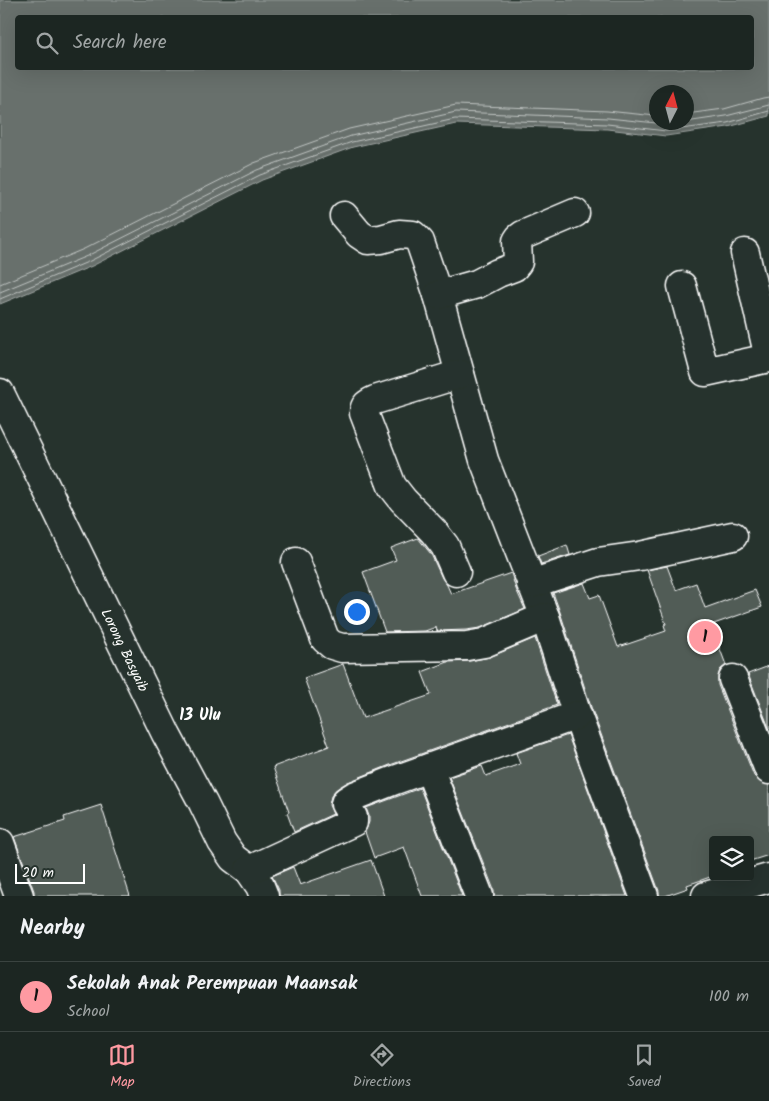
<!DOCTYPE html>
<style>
:root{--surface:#1c2622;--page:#29322f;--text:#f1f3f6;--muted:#a0a5a5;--line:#3a4340;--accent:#ff9aa2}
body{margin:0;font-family:Kalam,sans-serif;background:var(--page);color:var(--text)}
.controls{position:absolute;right:15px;bottom:15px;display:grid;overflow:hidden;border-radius:5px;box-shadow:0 5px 20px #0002}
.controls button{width:45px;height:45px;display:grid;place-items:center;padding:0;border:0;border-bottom:1px solid var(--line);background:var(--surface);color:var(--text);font:25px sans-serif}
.compass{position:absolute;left:649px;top:85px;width:45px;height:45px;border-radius:50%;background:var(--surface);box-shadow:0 5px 20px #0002;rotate:6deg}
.scale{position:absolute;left:15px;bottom:12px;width:70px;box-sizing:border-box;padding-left:5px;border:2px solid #fff;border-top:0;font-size:14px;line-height:18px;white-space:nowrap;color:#fff;-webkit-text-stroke:4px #26332d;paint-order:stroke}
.you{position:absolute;left:356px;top:611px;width:18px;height:18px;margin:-12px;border:4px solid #fff;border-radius:50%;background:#1a73e8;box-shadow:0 0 0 8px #1a73e833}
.badge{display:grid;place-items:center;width:32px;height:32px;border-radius:50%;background:var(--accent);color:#111;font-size:16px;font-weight:700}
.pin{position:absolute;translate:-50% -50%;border:2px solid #fff;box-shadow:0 1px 5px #0006}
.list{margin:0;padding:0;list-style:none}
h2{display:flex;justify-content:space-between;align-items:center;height:65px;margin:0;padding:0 20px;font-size:21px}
h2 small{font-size:16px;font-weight:400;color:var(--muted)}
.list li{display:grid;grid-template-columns:32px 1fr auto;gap:15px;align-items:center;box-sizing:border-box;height:70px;padding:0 20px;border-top:1px solid var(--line)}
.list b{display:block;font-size:19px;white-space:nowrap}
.list p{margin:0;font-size:16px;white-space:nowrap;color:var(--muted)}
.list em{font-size:16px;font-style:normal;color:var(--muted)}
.icon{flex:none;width:28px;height:28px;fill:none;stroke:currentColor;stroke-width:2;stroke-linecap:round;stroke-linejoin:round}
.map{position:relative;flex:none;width:769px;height:896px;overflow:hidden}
.search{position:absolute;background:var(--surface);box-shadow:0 5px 20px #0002;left:15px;right:15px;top:15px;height:55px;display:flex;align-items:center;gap:12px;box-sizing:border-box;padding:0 18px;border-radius:5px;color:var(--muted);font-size:19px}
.sheet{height:135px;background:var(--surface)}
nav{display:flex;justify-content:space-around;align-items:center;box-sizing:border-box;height:70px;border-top:1px solid var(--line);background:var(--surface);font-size:14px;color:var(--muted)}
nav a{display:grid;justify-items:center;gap:2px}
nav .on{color:var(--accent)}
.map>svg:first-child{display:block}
.water{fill:#67706c;stroke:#a4a9a7;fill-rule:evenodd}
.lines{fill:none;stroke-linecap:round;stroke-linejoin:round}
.shore{stroke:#c2c6c4;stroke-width:1}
.building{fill:#515c57;stroke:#fff}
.minor-casing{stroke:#fff;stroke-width:31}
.minor{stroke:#26332d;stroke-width:28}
.labels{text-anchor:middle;stroke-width:4.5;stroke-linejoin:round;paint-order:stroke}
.street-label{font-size:14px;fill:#fff;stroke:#26332d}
.quarter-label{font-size:16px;font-weight:bold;fill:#fff;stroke:#26332d}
</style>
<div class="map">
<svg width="769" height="896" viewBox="0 0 769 896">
<rect width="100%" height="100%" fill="#26332d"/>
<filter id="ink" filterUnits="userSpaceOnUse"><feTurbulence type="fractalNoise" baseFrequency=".02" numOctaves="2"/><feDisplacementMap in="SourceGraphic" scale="10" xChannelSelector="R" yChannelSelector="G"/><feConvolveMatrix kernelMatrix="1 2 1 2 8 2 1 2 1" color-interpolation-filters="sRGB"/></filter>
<g filter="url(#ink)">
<path class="water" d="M0,0H769V116L728,127L666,136L607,129L456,124L353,147L262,180L92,266L0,304ZM18,18H752V68H18ZM656,92H686V122H656Z"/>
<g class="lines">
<g class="shore">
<path d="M686,114L724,109L763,98L769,97"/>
<path d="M686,122L726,116L769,105"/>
<path d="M0,284L84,249L254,163L349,129L456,105L607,111L656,116"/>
<path d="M0,292L87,256L257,170L351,136L456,112L608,118L666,124L679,122"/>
<path d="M0,299L90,261L260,175L352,142L455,119L607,124L666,131L727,123L769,111"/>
</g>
</g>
<g class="building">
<path d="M418,538L431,554L442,578L447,585L451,594L511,573L516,589L525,609L480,628L466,630L437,631L436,627L425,631L385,632L363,572L396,560L391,548Z"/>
<path d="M567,545L570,555L541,564L538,556Z"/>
<path d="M667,566L676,590L696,583L705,608L755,590L762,607L711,625L726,665L720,670L718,676V685L754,776L760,782L769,785V855L750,861V840H713V876L687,885L688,888L665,896H659V891L592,710L560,612L553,593L584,583L590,598L599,595L618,647L622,645V646L666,631L664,625L666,624L647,570Z"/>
<path d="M535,638L557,705L390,765L348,782L338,788L331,796L329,805L333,814L294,832L287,813L289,812L273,767L329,746L304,678L343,664L363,718L431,695L422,672L448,662L470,661L490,657Z"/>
<path d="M769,666V728L748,674Z"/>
<path d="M568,735L627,896H494V890L449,777L482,766L486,776L520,764L516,753Z"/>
<path d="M420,788L462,896H422L404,847L374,858L365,832L369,822V816L366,808Z"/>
<path d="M101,805L130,896H34V891L14,837L65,821L64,817Z"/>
<path d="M371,860L384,896H279V890L272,876L293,867L300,885Z"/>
</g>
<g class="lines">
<g class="minor-casing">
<g id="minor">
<path d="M344,216L359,234L368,240L381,239L399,234L413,235L420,242L438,295L484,460L545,617L577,715L644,896"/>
<path d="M745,253L769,358"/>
<path d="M682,286L705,372L769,358"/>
<path d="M438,295L477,284L498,273L514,267L518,262L517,241L519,238L523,235L575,213"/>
<path d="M0,393L166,734L203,803L222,842L233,858L249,870L260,886L264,896"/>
<path d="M296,562L325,639L332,645L342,648L467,646L484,643L545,617"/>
<path d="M456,572L445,546L434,532L403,500L392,486L364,413C364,405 368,403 375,400L460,374"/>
<path d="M531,584L598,562L640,556L733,536"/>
<path d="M733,679L769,770"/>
<path d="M429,768L479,896"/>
<path d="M0,843L19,896"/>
<path d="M249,870L353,822V817L345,804L346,801L354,796L395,780L577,715"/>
<path d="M706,896L769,878"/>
</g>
</g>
<use href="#minor" class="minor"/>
</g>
</g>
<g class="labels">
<g class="street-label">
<text transform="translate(125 650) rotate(64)" y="5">Lorong Basyaib</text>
</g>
<g class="quarter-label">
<text x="200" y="720">13 Ulu</text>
</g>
</g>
</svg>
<div class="controls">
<button><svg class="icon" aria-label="layers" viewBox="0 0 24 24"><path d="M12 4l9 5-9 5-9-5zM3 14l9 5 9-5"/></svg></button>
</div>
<svg class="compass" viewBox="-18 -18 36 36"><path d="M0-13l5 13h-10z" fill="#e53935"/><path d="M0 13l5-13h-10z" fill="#a0a5a5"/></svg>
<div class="scale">20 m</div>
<div class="you"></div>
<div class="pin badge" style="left:705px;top:637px">1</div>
<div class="search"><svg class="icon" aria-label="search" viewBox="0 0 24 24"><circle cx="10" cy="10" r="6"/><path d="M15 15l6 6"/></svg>Search here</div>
</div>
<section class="sheet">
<h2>Nearby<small></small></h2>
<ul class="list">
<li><span class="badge">1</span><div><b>Sekolah Anak Perempuan Maansak</b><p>School</p></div><em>100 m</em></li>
</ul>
</section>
<nav>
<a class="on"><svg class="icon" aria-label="map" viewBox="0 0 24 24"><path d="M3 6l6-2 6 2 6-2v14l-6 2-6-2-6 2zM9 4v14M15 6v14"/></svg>Map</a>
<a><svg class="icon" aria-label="directions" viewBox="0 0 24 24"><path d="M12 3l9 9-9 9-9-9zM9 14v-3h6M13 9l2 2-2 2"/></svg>Directions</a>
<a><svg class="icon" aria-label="saved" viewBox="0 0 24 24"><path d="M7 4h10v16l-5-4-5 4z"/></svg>Saved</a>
</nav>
